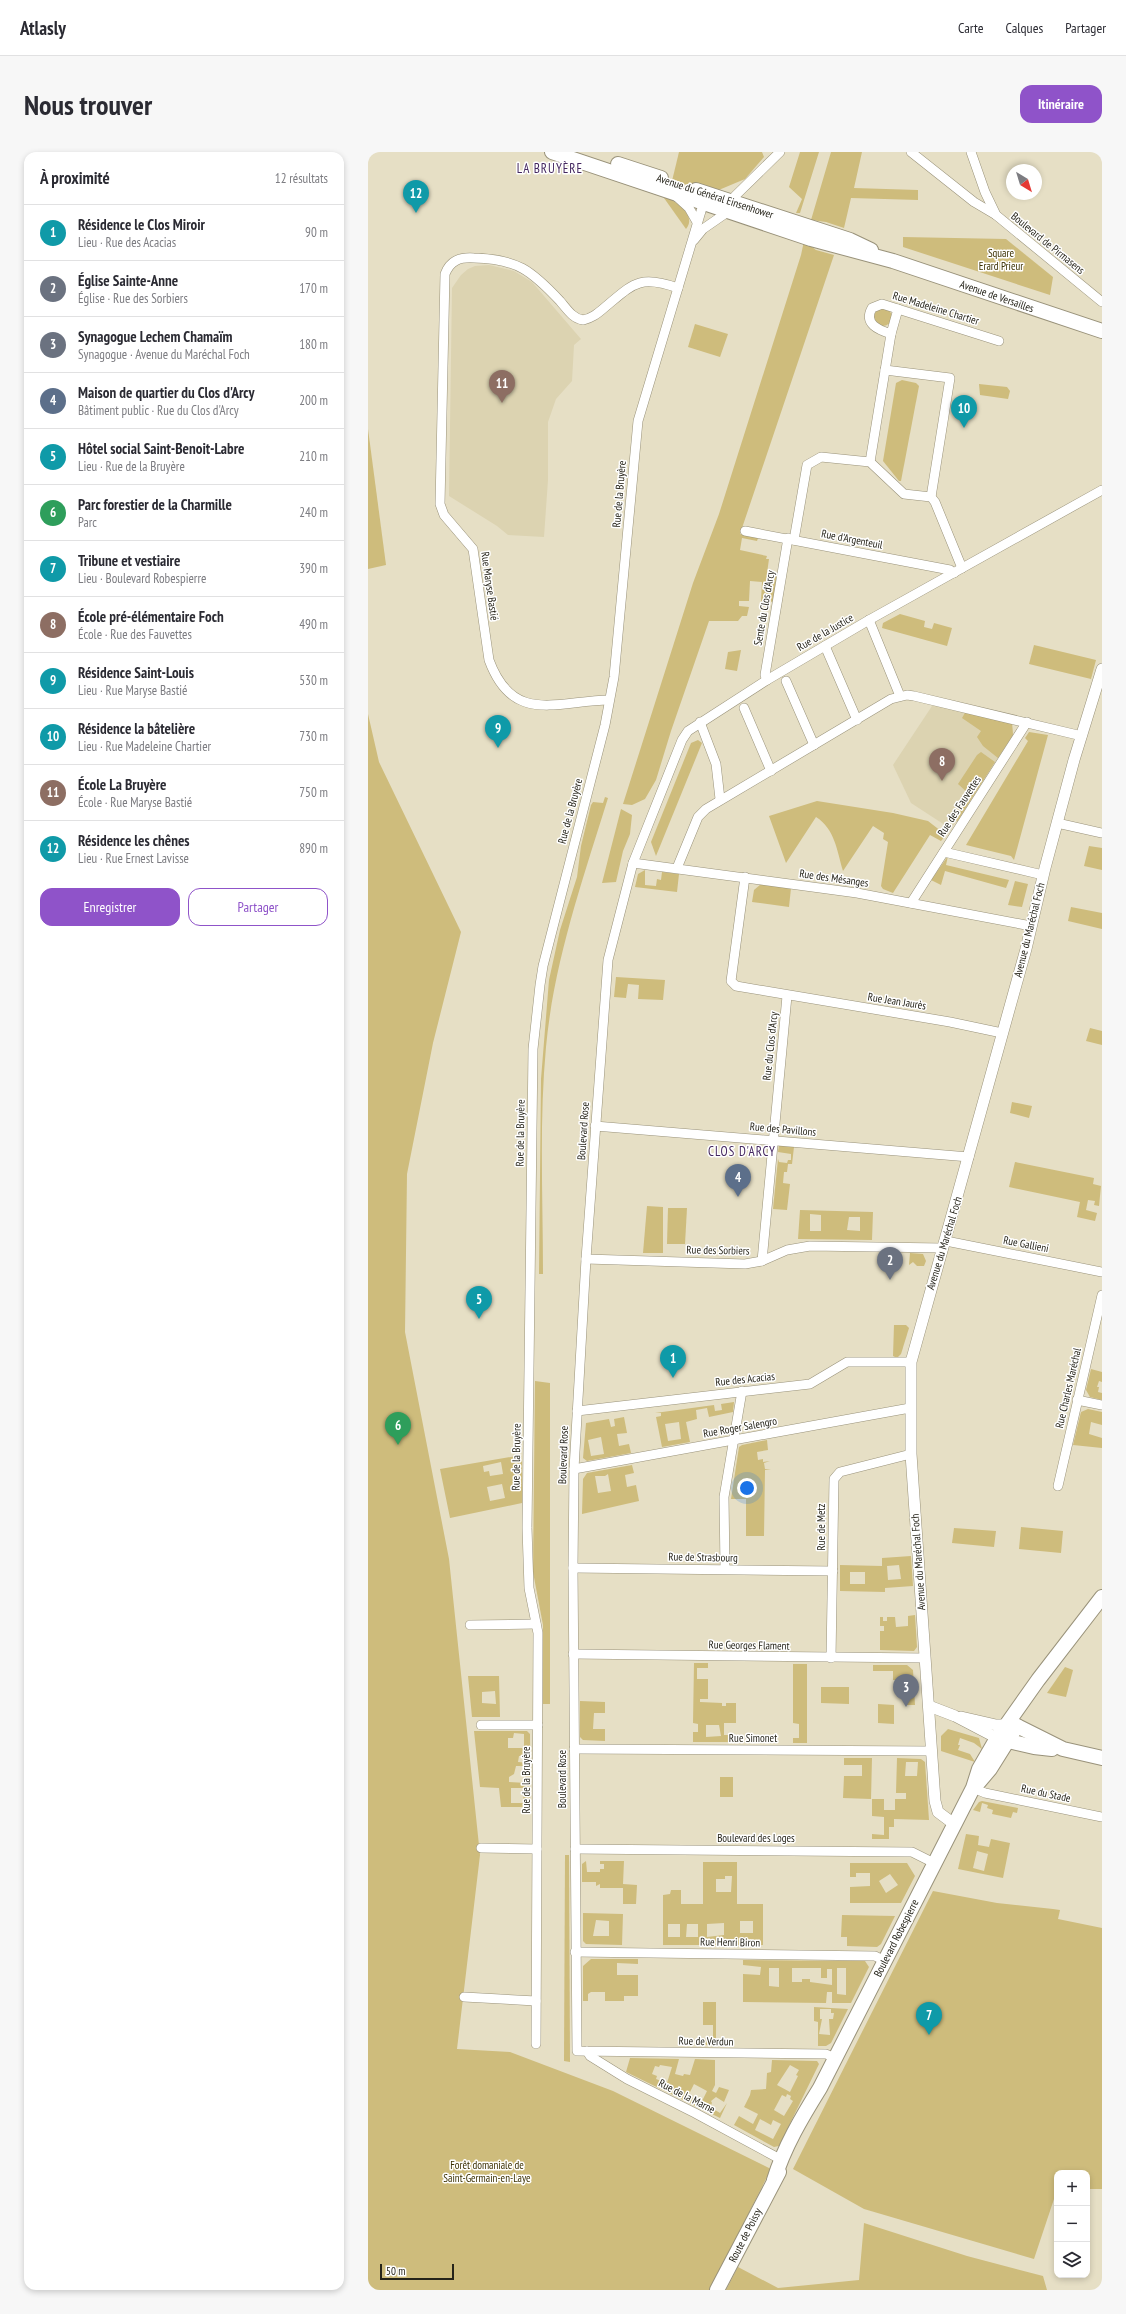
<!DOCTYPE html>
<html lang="fr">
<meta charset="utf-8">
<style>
:root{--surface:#fff;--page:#f7f7f7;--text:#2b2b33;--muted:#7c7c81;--line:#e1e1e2;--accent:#8f53c9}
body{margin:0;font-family:"PT Sans Narrow",sans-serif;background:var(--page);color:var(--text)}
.controls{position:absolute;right:12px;bottom:12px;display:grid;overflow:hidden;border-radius:8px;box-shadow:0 2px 6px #0003}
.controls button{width:36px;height:36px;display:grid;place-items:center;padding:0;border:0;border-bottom:1px solid var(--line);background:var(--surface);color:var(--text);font:20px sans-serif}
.compass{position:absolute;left:638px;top:12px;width:36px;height:36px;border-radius:50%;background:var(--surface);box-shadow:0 2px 6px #0003;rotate:142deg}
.scale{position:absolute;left:12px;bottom:10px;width:74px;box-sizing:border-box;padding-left:4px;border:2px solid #26241a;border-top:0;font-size:11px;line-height:14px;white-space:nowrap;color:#26241a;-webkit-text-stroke:3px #fff;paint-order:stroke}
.you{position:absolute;left:379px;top:1336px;width:14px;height:14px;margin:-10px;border:3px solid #fff;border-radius:50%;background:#1a73e8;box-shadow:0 0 0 6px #1a73e833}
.badge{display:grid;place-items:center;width:26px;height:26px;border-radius:50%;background:var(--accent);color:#fff;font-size:13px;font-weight:700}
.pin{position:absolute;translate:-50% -33px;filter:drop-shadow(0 1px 2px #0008)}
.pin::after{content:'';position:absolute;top:21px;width:14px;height:12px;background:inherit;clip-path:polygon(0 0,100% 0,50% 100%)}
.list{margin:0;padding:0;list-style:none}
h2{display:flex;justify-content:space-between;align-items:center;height:52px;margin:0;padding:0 16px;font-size:17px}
h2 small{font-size:13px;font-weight:400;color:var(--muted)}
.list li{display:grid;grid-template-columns:26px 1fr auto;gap:12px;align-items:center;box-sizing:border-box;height:56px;padding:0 16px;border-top:1px solid var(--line)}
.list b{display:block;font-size:15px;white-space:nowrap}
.list p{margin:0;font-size:13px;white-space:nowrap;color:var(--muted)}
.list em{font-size:13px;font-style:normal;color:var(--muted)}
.actions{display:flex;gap:8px;padding:12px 16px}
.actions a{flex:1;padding:9px 0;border:1px solid var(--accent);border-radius:12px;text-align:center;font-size:14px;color:var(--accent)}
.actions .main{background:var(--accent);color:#fff}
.icon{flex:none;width:22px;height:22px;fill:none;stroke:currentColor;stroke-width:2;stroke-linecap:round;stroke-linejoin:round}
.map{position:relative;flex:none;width:734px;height:2138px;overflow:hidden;border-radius:12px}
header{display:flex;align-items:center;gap:24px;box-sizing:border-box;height:56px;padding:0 20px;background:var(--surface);border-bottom:1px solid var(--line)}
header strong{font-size:19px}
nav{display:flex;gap:22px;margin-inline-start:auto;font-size:14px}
.intro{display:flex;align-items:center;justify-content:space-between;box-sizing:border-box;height:96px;padding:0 24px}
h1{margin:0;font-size:28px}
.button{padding:10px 18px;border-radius:12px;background:var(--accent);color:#fff;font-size:14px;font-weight:700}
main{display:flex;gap:24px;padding:0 24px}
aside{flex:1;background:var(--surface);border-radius:12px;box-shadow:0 2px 6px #0003}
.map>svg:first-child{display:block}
.built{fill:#dcd3b1}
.green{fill:#cebc7c;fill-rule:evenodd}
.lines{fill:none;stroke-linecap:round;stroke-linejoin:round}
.minor-casing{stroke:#99927a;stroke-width:10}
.tertiary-casing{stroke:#99927a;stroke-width:12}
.primary-casing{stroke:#99927a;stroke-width:16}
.minor{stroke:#fff;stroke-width:9}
.tertiary{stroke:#fff;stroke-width:11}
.primary{stroke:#fff;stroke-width:14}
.labels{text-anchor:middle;stroke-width:3;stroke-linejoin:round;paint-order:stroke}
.street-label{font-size:11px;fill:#26241a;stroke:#fff}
.park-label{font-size:11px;fill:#3a2f01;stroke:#fff}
.quarter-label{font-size:13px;letter-spacing:1px;fill:#442760;stroke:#fff}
</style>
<header>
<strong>Atlasly</strong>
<nav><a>Carte</a><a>Calques</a><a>Partager</a></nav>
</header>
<div class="intro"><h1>Nous trouver</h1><a class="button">Itinéraire</a></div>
<main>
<aside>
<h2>À proximité<small>12 résultats</small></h2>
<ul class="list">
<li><span class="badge" style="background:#0f9aa8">1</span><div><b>Résidence le Clos Miroir</b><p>Lieu · Rue des Acacias</p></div><em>90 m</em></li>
<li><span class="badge" style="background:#6b7280">2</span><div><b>Église Sainte-Anne</b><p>Église · Rue des Sorbiers</p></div><em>170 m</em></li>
<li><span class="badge" style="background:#6b7280">3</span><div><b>Synagogue Lechem Chamaïm</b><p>Synagogue · Avenue du Maréchal Foch</p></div><em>180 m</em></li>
<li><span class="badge" style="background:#5c6f8a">4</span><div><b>Maison de quartier du Clos d'Arcy</b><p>Bâtiment public · Rue du Clos d'Arcy</p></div><em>200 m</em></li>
<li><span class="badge" style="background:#0f9aa8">5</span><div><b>Hôtel social Saint-Benoit-Labre</b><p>Lieu · Rue de la Bruyère</p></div><em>210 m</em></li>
<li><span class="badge" style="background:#2e9e5b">6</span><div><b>Parc forestier de la Charmille</b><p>Parc</p></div><em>240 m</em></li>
<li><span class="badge" style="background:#0f9aa8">7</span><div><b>Tribune et vestiaire</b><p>Lieu · Boulevard Robespierre</p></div><em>390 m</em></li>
<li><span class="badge" style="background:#8d6e63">8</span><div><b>École pré-élémentaire Foch</b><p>École · Rue des Fauvettes</p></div><em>490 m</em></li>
<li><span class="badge" style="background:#0f9aa8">9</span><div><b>Résidence Saint-Louis</b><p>Lieu · Rue Maryse Bastié</p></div><em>530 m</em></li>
<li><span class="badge" style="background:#0f9aa8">10</span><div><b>Résidence la bâtelière</b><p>Lieu · Rue Madeleine Chartier</p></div><em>730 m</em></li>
<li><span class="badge" style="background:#8d6e63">11</span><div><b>École La Bruyère</b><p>École · Rue Maryse Bastié</p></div><em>750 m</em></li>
<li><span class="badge" style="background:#0f9aa8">12</span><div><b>Résidence les chênes</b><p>Lieu · Rue Ernest Lavisse</p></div><em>890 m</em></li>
</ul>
<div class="actions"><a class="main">Enregistrer</a><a>Partager</a></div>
</aside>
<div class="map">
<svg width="734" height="2138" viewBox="0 0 734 2138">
<rect width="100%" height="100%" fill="#e6dfc5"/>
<g class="built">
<path d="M121,113L146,119L164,130L213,187L206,193L204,229L188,247L180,270V328L176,385L140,383L129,374L81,344L84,136L93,123L100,117L107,114Z"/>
<path d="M570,552L644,571L645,583L583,677L543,651L525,613L564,554Z"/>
</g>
<g class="green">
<path d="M311,0H394L396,5L377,27L346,40L304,29Z"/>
<path d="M432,0H451L432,61H428L434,47L421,35Z"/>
<path d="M463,0H494L486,36L550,38V48L483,46L476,76L458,70L443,68Z"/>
<path d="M298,45C309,50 329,64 318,77L296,46Z"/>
<path d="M535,85L638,87L685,125L682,143L535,95Z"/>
<path d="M436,89L448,98L466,103L372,382L390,386L389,389L374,386L372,398L399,404L398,407H401L399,421L410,423L406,450L393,449L394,430L382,429L381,449H371V454L381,455L379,464H374L370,469H341L303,579L288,628L277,647L264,653L255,652L325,431L351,362L433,103Z"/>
<circle cx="515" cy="165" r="9"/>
<path d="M327,172L360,182L352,205L320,195Z"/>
<path d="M534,228L548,231L551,234L533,329H531L515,309L528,231Z"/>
<path d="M611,232L639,235L642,239L640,247L612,243Z"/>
<path d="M0,277L18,413L0,417Z"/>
<path d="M532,462L557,469L556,475L564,477L566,471L584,476L579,494L514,476L515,471Z"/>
<path d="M666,493L728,508L723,527L661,512Z"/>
<path d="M373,498L369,519L357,517L360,500Z"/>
<path d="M598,559L644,571L645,583L630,606L615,594L609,585L613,579L594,566Z"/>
<path d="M0,562L11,610L93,780L65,891L39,1022L37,1180L81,1407L112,1703L89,1897L142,1900L245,1939L403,2017L342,2138H0Z"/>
<path d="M661,580L680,583L646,708L643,704L598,693L660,589L657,586Z"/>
<path d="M330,588L334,591L288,704L283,690L323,591Z"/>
<path d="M613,600L627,610L589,670L586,664L601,642L590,632L609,603Z"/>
<path d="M237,645L240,646C215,727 186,809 178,895C171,970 175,1047 175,1122H171L173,927L181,828L192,778L209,725L213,694L223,653L225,650L235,651Z"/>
<path d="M449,649L525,661L560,669L578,683L573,689L562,683L525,741L515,737L513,734L520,690L515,687L516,681L505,674L475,719C469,699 467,677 448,665L418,711L401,664Z"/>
<path d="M253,657L264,663L262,682L255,699L248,730L234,731Z"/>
<path d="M721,694L734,696V718L716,714Z"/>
<path d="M580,704L578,713L641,728L638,736L577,719L573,733L563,728Z"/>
<path d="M277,718V733L288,734L289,727L293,728L294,720L311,722L309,740L267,735L270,722Z"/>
<path d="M647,729L660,732L654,755L640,753Z"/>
<path d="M393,732L423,736L421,755L384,750L386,738Z"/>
<path d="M703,755L734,761V777L700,769Z"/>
<path d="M248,825L297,828L295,848L270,847L271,833L260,832L258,846L246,845Z"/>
<path d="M722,876L734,879V893L718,889Z"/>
<path d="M644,950L664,954L661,966L642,961Z"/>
<path d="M411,993L426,995L424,1012H420L419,1020H416L415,1031L422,1032L419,1058L405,1057L410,1007L411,1010L419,1011L420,1008H423V1002L410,1000Z"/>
<path d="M647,1010L726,1026L725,1032L733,1034L731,1054L726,1053L727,1049L720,1048L718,1058L729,1061L727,1069L709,1065L712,1050L641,1035Z"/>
<path d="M279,1054L295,1055V1101H275Z"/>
<path d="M300,1056H319L317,1092H299Z"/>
<path d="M432,1058L505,1060L504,1088L430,1087ZM442,1062L453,1063V1079H442ZM481,1065H492V1079L479,1078Z"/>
<path d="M542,1101L555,1102L558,1109L556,1114H549L545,1110L541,1113Z"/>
<path d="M526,1173H538L541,1176L533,1202L529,1206L525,1204Z"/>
<path d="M723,1217L734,1220V1230L731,1229L729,1235H731L730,1240L734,1241V1248L722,1245L718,1238Z"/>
<path d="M167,1229L182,1231V1552H175V1473L165,1420Z"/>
<path d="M366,1250L365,1260L341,1265L339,1256L328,1258L329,1267L318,1270L322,1290L294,1295L288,1265L293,1264V1261H287L346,1253L347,1259L354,1258L353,1252ZM311,1270L313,1287L300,1289L297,1272Z"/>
<path d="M720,1257L734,1260V1273L723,1270L721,1282L734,1286V1296L705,1293L713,1260Z"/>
<path d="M256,1265L259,1281L249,1282L251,1294L261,1292L263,1301L219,1309L215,1306L218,1271L241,1267L243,1275L247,1274L246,1267ZM233,1285L236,1302L223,1304L220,1288Z"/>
<path d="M399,1288L400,1298L389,1300L390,1308L395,1307V1310L402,1309L396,1311L397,1317H403L397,1318L396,1384H378V1347H363L371,1295L374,1293Z"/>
<path d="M154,1303V1351L82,1366L72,1317ZM133,1310L135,1322L122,1324L121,1319L116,1320L115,1314ZM134,1332L137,1346L122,1349L119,1335Z"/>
<path d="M264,1313L266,1321L257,1323L259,1335L268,1333L271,1349L214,1362L215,1327L219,1321ZM240,1322L243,1339L230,1341L227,1324H237Z"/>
<path d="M653,1375L695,1379L693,1401L651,1397Z"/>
<path d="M586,1376L628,1379L626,1395L584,1391Z"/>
<path d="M543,1404L545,1434L517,1436V1440L472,1439V1413L514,1414V1406ZM531,1413L533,1427L520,1428L519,1414ZM482,1420H497V1432H482Z"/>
<path d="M547,1463L549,1495L546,1499L512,1498V1479H516V1474H512V1465H515V1469H519V1465H527L528,1475L540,1474V1464Z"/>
<path d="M326,1511H340V1516H329V1527H340V1547H332V1550L354,1551V1554H358V1551H368V1571H356V1583H368V1590H325V1580H330V1572L325,1571ZM338,1573H351L353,1584L338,1585Z"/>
<path d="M425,1512H439V1591H425V1586H431V1572L425,1571Z"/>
<path d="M505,1513H539L545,1518L547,1553H538L537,1528H525V1519H505Z"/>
<path d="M697,1515L705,1518L698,1545L679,1541Z"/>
<path d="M100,1524H131L132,1565H104ZM127,1539L128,1552L114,1551V1540Z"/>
<path d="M453,1535H481V1552L453,1551Z"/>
<path d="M212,1549L237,1550V1561H226L225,1577H237V1589L215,1588L212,1585Z"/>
<path d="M510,1552L526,1553V1572L510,1571Z"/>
<path d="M580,1577L611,1586L614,1597L606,1591L592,1586L590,1593H592L590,1598L602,1602L607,1610L573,1599V1584Z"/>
<path d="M106,1579H159L162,1582V1604H151L150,1610L162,1611V1655H133L131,1636L112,1635ZM146,1581L156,1582V1596H140V1586H145ZM148,1614H156L158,1631L141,1630V1625L146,1622ZM143,1636H156L155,1651H143Z"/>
<path d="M476,1606H504L503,1647L475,1646L476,1624H494V1613H476Z"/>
<path d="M529,1606L553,1607L557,1610L561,1668L526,1667V1675H521V1687H504V1682L516,1683V1665L504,1664V1647H516V1658H527V1647H538V1641H528ZM538,1610H550L549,1624H537Z"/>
<rect x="352" y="1625" width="13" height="20"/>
<path d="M614,1649L650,1656L649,1661L645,1660L643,1666L624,1662L625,1658L619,1656L620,1653L614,1651L612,1660L605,1658L611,1650Z"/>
<path d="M598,1682L611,1684L610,1693L621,1695L623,1687L642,1691L635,1726L590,1717ZM609,1699L620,1702L616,1719L605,1716Z"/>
<path d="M197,1703H201L202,1910L196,1909Z"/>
<path d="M218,1709L219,1720H232V1717H236V1712H232V1709H256L255,1732L269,1733L268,1752H255V1736H232V1732L228,1734V1730H214V1712Z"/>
<path d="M335,1710H369V1752H395V1793H295V1743L302,1742L303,1738H313V1752H335ZM357,1724H364L363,1740H348V1727H357ZM372,1769H385V1781H372ZM356,1771V1783L339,1785V1772ZM300,1772H312V1785H300ZM319,1772H330V1785H318Z"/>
<path d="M482,1711H539L547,1724L533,1751H482V1735L502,1734V1721H488V1725H482ZM522,1722L530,1733L518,1741L511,1729Z"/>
<path d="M565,1739L629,1751L685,1757L692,1758L690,1767L734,1776V2037H719V2021H689V2038L666,2107L496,2057L425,2017Z"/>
<path d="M215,1761L255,1762L254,1793L218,1792L215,1789ZM228,1768L241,1769V1784H225Z"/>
<path d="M474,1763L527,1764L513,1792L509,1795L479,1794V1785H473Z"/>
<path d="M223,1807H270V1812L249,1811V1823H270V1844H256V1849H237V1840H223L220,1842V1849H215V1814Z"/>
<path d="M375,1808L497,1809L501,1815L483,1851H464V1840H459L458,1851L375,1850V1822L392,1823L393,1815L375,1813ZM401,1816H411V1835L401,1834ZM424,1816H453V1826H459V1817H464V1833L442,1830V1827H434V1830H424ZM469,1816H478V1843L469,1842Z"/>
<path d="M335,1850H348V1893H335V1887L345,1886V1873H335Z"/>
<path d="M446,1855L480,1857L463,1891L458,1894H450V1870L446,1869ZM452,1857H463V1861H466L465,1867H461L462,1883L451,1882L454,1867H452Z"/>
<path d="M262,1906L311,1907L307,1922L315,1924L316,1922L322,1923L327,1907L347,1908V1933L344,1939L348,1941L351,1935L361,1938L356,1950L348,1945L343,1949L344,1951L342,1955L352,1961L359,1951L352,1966L258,1920ZM292,1913L304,1915L299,1931L288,1927L289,1924L284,1922L287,1914L291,1915ZM326,1932L339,1939L334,1949L320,1944Z"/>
<path d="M404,1908L449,1909L451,1912L411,1994L406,1995L366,1973L371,1964L385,1972L390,1962L376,1955L382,1943L383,1938L398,1937L399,1921L403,1920ZM422,1913L431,1918L428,1923L430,1924L422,1940L409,1933ZM419,1942L423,1944L422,1947L425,1949L416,1964L406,1958L414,1943L418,1945ZM392,1967L403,1973L405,1968L413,1972L405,1987L387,1978Z"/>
<path d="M496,2071L599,2104L675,2124L679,2138H358L370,2115L410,2136L491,2128Z"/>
</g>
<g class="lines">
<g class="minor-casing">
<g id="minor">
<path d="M543,0L606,50L628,63"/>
<path d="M603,0L617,40L628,63L734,150"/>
<path d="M309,45L321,56L329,70"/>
<path d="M326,88L335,77L361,59L367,44L412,0"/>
<path d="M523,182L530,157"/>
<path d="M517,218L582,226L563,345"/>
<path d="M502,310L523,182C511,178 495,172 504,156L514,152L631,189"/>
<path d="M377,379L582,418L586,421"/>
<path d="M426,388L439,313L453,305L502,310L536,342L563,345L567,350L594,416"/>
<path d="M501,468L532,544"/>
<path d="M457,494L489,568"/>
<path d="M399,528L397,523L420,386"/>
<path d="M418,529L446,593"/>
<path d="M241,548C188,549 145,573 121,508L105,397L76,363L72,352L77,122C82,109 91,105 106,106C149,107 163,118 192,149C199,157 204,166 215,168C224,166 229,162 236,156C265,132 271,122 310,136"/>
<path d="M376,556L403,619"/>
<path d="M332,570L348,612L352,647"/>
<path d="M689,671L734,681"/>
<path d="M576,700L675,723"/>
<path d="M265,711L489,741L663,774"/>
<path d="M309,716L330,665L338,657L523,547L539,543L546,544L714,584"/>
<path d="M377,725L363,829L368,834L582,870L634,881"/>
<path d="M543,751L659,570"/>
<path d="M227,974L601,1005"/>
<path d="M578,1089L734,1120"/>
<path d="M218,1107L377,1112L394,1109L419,1098L442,1094L574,1096"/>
<path d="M394,1109L419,844"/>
<path d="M709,1248L734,1253"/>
<path d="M209,1259L442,1232L479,1210H543"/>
<path d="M206,1317L542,1256"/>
<path d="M690,1334L734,1143"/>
<path d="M205,1416L465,1419"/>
<path d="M357,1417L356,1345L374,1239"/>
<path d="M102,1473L168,1472"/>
<path d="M205,1502L557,1506"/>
<path d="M463,1506L466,1327L472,1320L543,1302"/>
<path d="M113,1573H170"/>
<path d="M206,1597L564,1599"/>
<path d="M605,1636L617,1641L734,1665"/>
<path d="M113,1696L169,1697"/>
<path d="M207,1697L544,1700L566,1711"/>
<path d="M207,1800L507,1804L517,1809"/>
<path d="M96,1845L168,1849"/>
<path d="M168,1892L170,1481L161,1436L159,1376L165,897L172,833L175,814L237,573L246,525L270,269L337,46"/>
<path d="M219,1899L222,1904L259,1927L327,1961L412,2007"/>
<path d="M467,1906L458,1902L209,1899L205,1416L206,1317L218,1107L240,808L265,711L314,588L320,579L399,528L501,468L734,338"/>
</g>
</g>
<g class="tertiary-casing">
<g id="tertiary">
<path d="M561,1554L587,1564L629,1586"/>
<path d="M593,1565L628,1573H638"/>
<path d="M586,1672L570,1660L567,1649L543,1302V1210L658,797L677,716L706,608L734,517"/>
</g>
</g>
<g class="primary-casing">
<g id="primary">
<path d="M184,0L443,87L525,109L734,179"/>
<path d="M250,12L293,26"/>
<path d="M328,38L482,88L503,98"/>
<path d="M639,1573L649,1574L695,1597L734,1606"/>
<path d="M632,1587L666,1595L684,1597"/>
<path d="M611,1630L622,1617L649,1574"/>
<path d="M406,2028C416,1995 434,1965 452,1936L605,1636L611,1617L629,1586L670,1528L734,1445"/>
<path d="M349,2138L411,2020"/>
</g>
</g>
<use href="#minor" class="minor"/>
<use href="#tertiary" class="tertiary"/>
<use href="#primary" class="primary"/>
</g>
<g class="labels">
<g class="street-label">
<text transform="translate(347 44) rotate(18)" y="4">Avenue du Général Einsenhower</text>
<text transform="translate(680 91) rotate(39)" y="4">Boulevard de Pirmasens</text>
<text transform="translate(629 144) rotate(19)" y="4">Avenue de Versailles</text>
<text transform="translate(568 156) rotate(17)" y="4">Rue Madeleine Chartier</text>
<text transform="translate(251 342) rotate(-85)" y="4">Rue de la Bruyère</text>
<text transform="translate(484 387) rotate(11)" y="4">Rue d'Argenteuil</text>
<text transform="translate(122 434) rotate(82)" y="4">Rue Maryse Bastié</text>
<text transform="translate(396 456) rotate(-80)" y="4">Sente du Clos d'Arcy</text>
<text transform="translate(457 480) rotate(-30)" y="4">Rue de la Justice</text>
<text transform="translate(591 654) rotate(-57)" y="4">Rue des Fauvettes</text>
<text transform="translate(202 659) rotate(-75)" y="4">Rue de la Bruyère</text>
<text transform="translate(466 726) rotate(8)" y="4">Rue des Mésanges</text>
<text transform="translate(661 778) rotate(-76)" y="4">Avenue du Maréchal Foch</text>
<text transform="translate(529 849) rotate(9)" y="4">Rue Jean Jaurès</text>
<text transform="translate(402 894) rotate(-84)" y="4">Rue du Clos d'Arcy</text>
<text transform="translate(415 977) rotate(5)" y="4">Rue des Pavillons</text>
<text transform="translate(215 979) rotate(-86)" y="4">Boulevard Rose</text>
<text transform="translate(152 981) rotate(-89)" y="4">Rue de la Bruyère</text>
<text transform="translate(576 1091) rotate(-73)" y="4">Avenue du Maréchal Foch</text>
<text transform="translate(658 1092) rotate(11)" y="4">Rue Gallieni</text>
<text transform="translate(350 1098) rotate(1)" y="4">Rue des Sorbiers</text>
<text transform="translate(377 1227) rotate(-6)" y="4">Rue des Acacias</text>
<text transform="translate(700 1236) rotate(-77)" y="4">Rue Charles Maréchal</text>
<text transform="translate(372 1275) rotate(-10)" y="4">Rue Roger Salengro</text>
<text transform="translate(195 1303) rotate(-88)" y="4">Boulevard Rose</text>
<text transform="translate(148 1305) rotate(-89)" y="4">Rue de la Bruyère</text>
<text transform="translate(453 1375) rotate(-90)" y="4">Rue de Metz</text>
<text transform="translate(335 1405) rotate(1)" y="4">Rue de Strasbourg</text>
<text transform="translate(550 1410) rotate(-94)" y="4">Avenue du Maréchal Foch</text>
<text transform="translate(381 1493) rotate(1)" y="4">Rue Georges Flament</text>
<text x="385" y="1590">Rue Simonet</text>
<text transform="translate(194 1627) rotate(-90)" y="4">Boulevard Rose</text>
<text transform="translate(158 1628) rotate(-90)" y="4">Rue de la Bruyère</text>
<text transform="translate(678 1641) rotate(12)" y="4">Rue du Stade</text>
<text x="388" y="1690">Boulevard des Loges</text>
<text transform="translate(528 1786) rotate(-63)" y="4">Boulevard Robespierre</text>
<text transform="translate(362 1790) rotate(1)" y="4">Rue Henri Biron</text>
<text transform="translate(338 1889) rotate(1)" y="4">Rue de Verdun</text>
<text transform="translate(319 1944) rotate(27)" y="4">Rue de la Marne</text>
<text transform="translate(377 2083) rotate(-63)" y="4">Route de Poissy</text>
</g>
<g class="park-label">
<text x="633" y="105">Square<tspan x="633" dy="13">Erard Prieur</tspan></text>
<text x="119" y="2017">Forêt domaniale de<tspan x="119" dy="13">Saint-Germain-en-Laye</tspan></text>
</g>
<g class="quarter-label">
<text x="182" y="21">LA BRUYÈRE</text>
<text x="374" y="1004">CLOS D'ARCY</text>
</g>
</g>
</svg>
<div class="controls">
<button>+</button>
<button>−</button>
<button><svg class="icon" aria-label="layers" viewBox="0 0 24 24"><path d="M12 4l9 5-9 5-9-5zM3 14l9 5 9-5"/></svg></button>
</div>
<svg class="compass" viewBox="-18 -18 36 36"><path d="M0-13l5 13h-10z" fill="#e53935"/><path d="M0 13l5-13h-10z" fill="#7c7c81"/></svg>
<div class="scale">50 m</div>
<div class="you"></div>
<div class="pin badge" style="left:305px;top:1226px;background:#0f9aa8">1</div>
<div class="pin badge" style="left:522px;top:1128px;background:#6b7280">2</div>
<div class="pin badge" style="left:538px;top:1555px;background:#6b7280">3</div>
<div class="pin badge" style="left:370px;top:1045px;background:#5c6f8a">4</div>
<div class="pin badge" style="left:111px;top:1167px;background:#0f9aa8">5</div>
<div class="pin badge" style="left:30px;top:1293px;background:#2e9e5b">6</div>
<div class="pin badge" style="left:561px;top:1883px;background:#0f9aa8">7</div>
<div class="pin badge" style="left:574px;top:629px;background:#8d6e63">8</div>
<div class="pin badge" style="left:130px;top:596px;background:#0f9aa8">9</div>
<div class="pin badge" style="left:596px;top:276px;background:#0f9aa8">10</div>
<div class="pin badge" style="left:134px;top:251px;background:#8d6e63">11</div>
<div class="pin badge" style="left:48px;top:61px;background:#0f9aa8">12</div>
</div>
</main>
